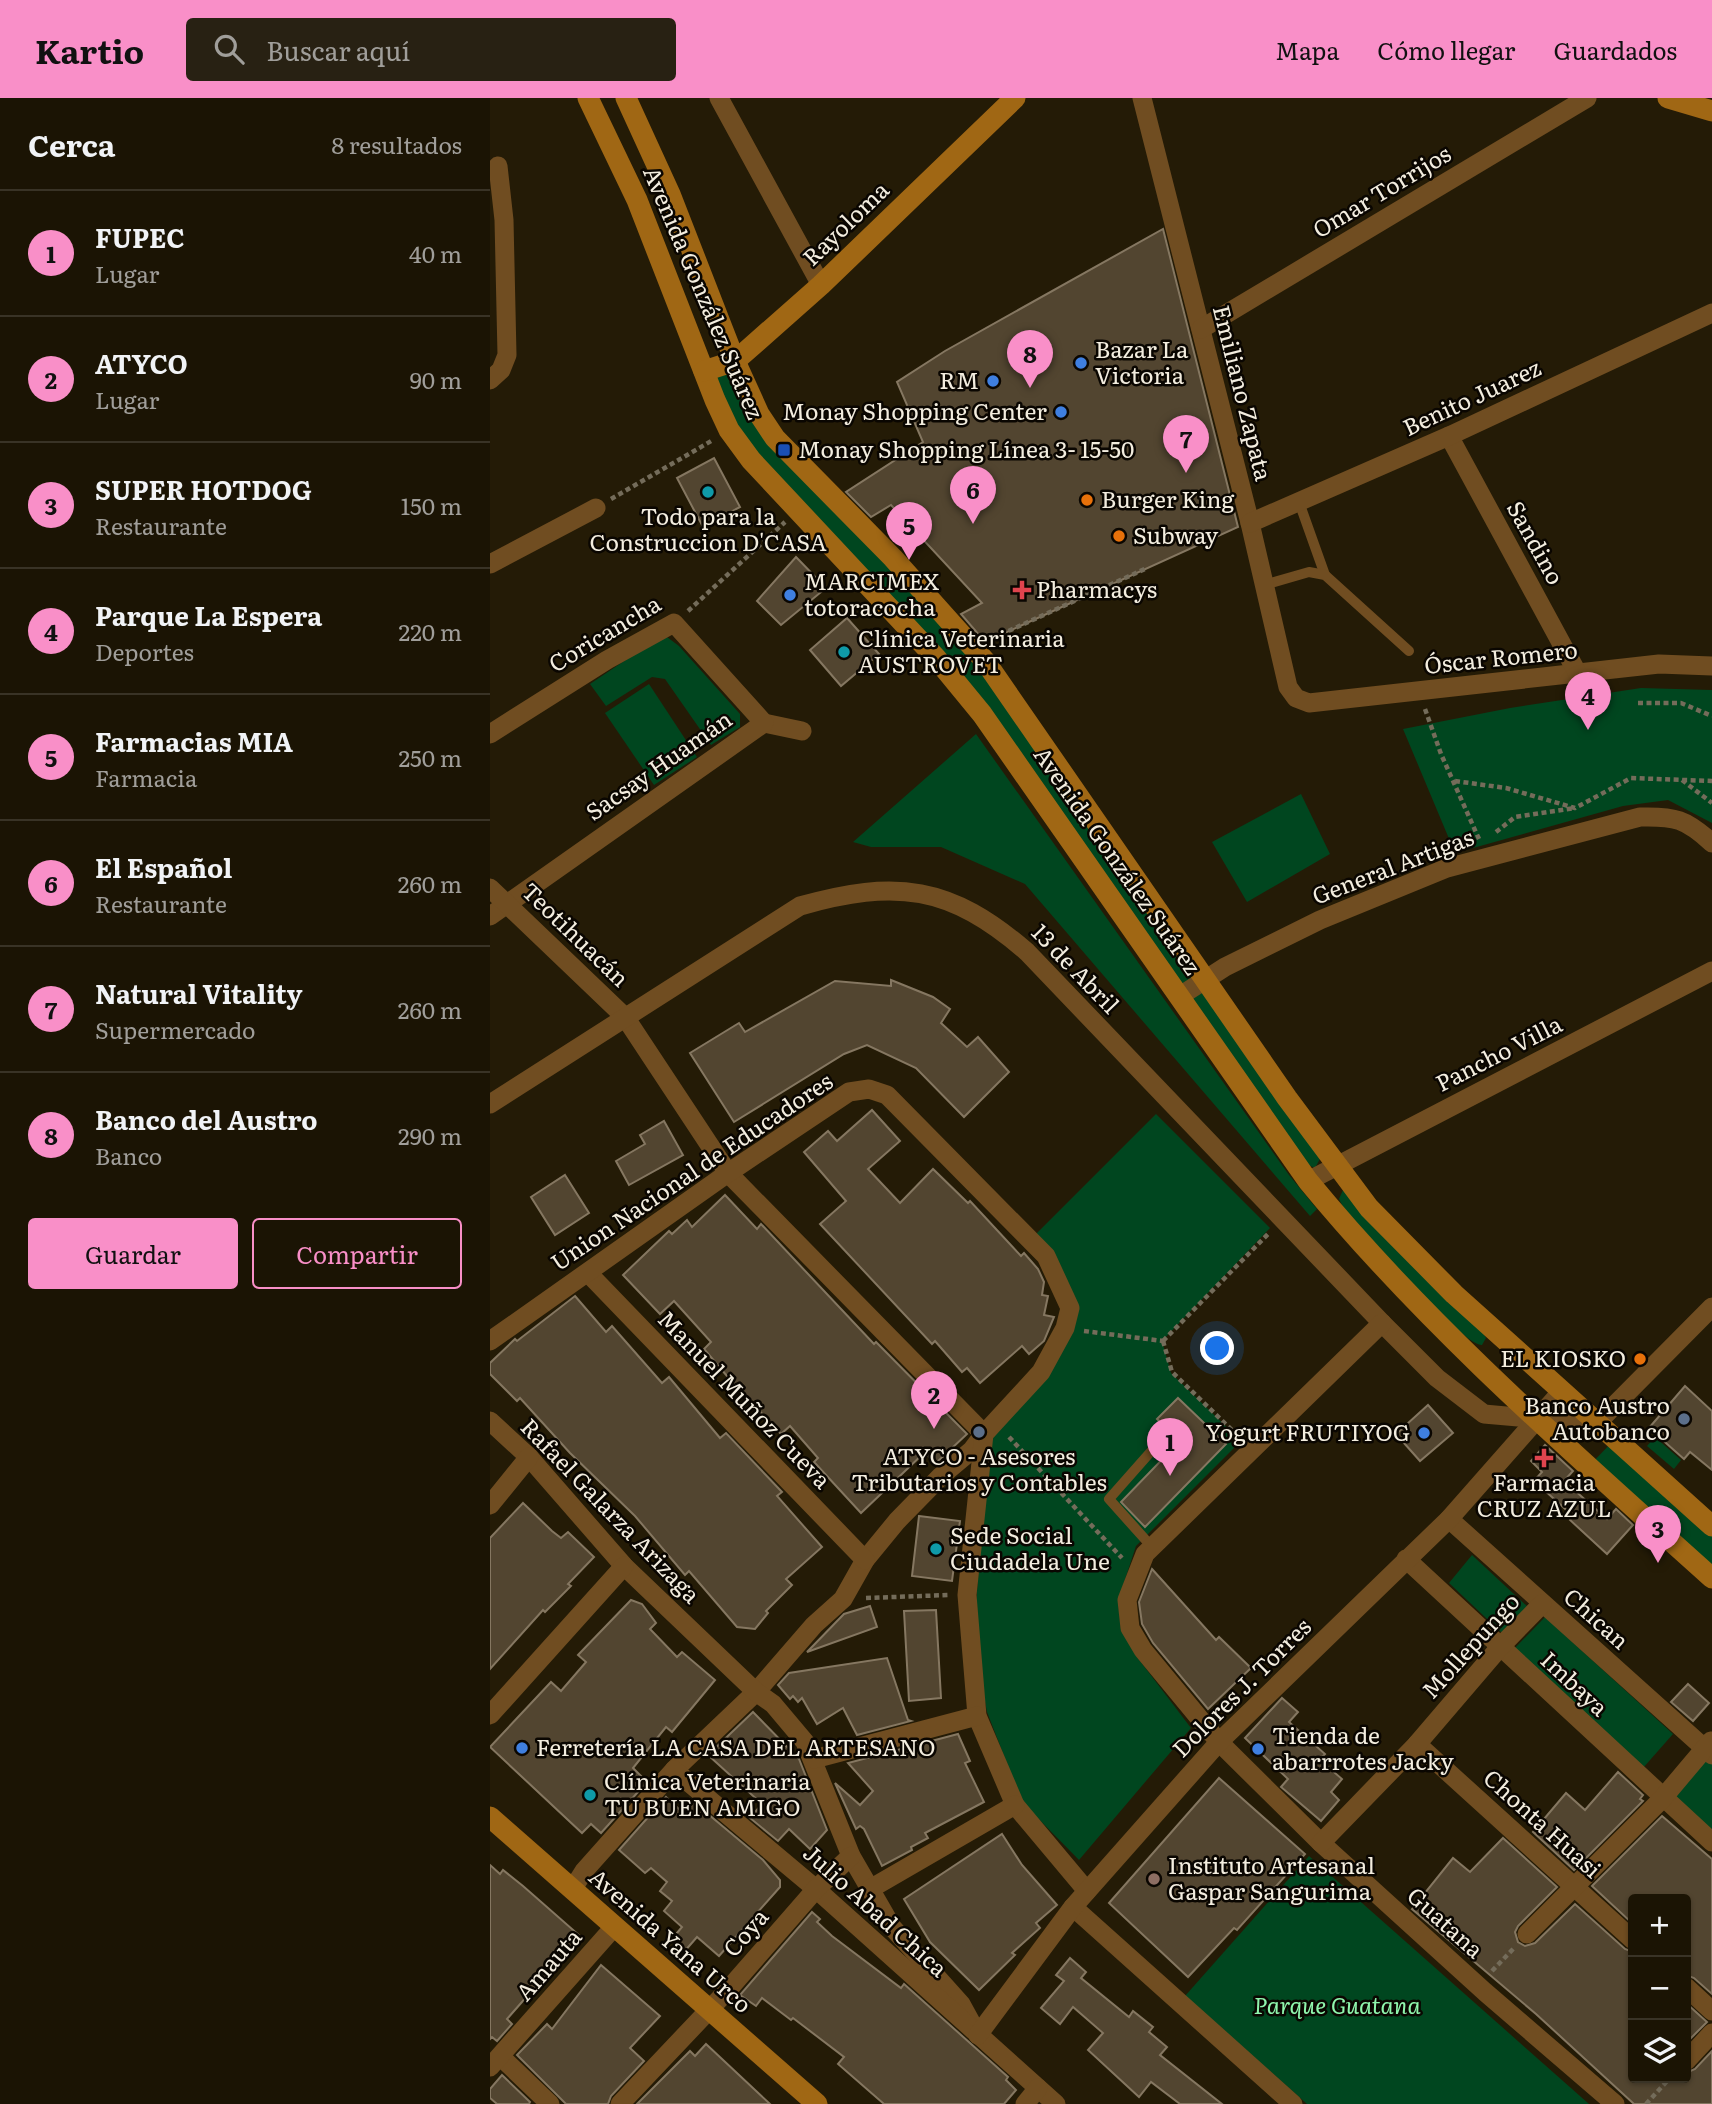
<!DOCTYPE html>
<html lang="es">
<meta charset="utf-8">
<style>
:root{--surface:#1b1404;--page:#282113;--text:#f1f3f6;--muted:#a09e9a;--line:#393326;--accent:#f98fc8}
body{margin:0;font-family:Literata,serif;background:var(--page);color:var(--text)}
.controls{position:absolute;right:21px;bottom:21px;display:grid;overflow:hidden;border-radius:7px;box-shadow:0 2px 5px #0004}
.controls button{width:63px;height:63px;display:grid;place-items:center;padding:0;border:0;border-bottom:2px solid var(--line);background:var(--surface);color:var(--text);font:35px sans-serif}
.you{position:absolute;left:728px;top:1251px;width:24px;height:24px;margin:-18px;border:5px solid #fff;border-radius:50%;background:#1a73e8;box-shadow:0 0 0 10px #1a73e833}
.badge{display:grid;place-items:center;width:46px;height:46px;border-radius:50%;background:var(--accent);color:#111;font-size:23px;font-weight:700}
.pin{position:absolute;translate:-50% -58px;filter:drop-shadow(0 2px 4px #0008)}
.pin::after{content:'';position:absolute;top:37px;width:24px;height:21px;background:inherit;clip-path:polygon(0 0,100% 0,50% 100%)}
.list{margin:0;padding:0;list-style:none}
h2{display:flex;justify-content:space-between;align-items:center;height:91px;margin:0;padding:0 28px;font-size:30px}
h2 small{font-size:23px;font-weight:400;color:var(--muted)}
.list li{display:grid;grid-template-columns:46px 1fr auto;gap:21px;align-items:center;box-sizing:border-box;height:126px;padding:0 28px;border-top:2px solid var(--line)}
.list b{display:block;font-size:26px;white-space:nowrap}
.list p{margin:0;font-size:23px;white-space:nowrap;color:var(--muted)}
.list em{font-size:23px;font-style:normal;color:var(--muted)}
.actions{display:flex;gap:14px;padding:21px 28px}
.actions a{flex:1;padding:16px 0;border:2px solid var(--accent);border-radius:7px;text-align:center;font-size:24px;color:var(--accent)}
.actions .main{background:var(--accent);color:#111}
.icon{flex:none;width:38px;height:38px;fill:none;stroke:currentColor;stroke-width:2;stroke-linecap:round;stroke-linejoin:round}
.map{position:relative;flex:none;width:1222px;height:2006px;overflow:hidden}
header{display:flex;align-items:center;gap:42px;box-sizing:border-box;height:98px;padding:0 35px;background:var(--accent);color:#111}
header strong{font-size:33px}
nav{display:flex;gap:38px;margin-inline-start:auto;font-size:24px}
.search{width:490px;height:63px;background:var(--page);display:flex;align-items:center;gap:18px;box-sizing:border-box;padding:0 24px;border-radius:7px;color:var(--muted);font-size:26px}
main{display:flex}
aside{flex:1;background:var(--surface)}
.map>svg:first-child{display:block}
.green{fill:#00461f}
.building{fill:#524530;stroke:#857761;stroke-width:2}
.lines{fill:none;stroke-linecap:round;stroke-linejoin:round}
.path{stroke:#746c5a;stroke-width:4.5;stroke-dasharray:5 3.5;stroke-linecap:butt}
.lane{stroke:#704d21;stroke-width:10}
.street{stroke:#704d21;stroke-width:19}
.secondary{stroke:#a06714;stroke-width:21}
.shop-dot{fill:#3f7fe0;stroke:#0a0601;stroke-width:2.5}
.transit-dot{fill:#1a4fb4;stroke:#0a0601;stroke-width:2.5}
.culture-dot{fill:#0f9aa8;stroke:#0a0601;stroke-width:2.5}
.food-dot{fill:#e8710a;stroke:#0a0601;stroke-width:2.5}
.health-dot{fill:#e0444e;stroke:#0a0601;stroke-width:2.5}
.service-dot{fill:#5c6f8a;stroke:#0a0601;stroke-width:2.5}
.education-dot{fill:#8d6e63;stroke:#0a0601;stroke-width:2.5}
.labels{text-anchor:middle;stroke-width:5;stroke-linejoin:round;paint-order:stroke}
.street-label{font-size:23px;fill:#f3eddf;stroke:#0a0601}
.poi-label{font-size:23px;fill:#f3eddf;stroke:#0a0601;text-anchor:start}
.park-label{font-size:23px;font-style:italic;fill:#8ff6ad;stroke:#0a0601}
</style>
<header>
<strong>Kartio</strong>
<div class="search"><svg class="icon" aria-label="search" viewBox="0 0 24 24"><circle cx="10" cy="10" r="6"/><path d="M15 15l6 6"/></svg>Buscar aquí</div>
<nav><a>Mapa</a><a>Cómo llegar</a><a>Guardados</a></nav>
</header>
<main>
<aside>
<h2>Cerca<small>8 resultados</small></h2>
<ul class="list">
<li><span class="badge">1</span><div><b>FUPEC</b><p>Lugar</p></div><em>40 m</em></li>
<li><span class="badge">2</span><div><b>ATYCO</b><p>Lugar</p></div><em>90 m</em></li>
<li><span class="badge">3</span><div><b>SUPER HOTDOG</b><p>Restaurante</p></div><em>150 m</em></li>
<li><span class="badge">4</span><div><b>Parque La Espera</b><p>Deportes</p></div><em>220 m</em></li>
<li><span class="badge">5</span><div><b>Farmacias MIA</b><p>Farmacia</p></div><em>250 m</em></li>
<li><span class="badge">6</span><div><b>El Español</b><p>Restaurante</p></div><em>260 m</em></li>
<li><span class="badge">7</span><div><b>Natural Vitality</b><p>Supermercado</p></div><em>260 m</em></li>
<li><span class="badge">8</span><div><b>Banco del Austro</b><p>Banco</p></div><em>290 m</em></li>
</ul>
<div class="actions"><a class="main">Guardar</a><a>Compartir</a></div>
</aside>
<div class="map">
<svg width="1222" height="2006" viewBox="0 0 1222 2006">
<rect width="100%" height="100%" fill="#241b06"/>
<g class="green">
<path d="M245,263L269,316L447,508L715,881L690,898L492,616L261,362L214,273Z"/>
<path d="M177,539L189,548L250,616V629L221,647L175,581L162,579L116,608L100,586L167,541Z"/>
<path d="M159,586L207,659L164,687L115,615Z"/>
<path d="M1151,590L1222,592V725L1178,702L1133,708L965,755L913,631L1020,610Z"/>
<path d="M486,636L799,1077L827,1111L820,1118L535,786L451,749H381L363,744Z"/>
<path d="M811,696L840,756L757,804L722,744Z"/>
<path d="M709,890L831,1059L825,1070L818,1067L704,903L702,899Z"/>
<path d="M666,1016L780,1130L672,1243L681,1275L751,1343L646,1448L628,1503L631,1532L647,1559L701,1630L589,1762L532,1704L497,1614L483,1542L497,1371L504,1333L580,1231L544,1138Z"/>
<path d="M853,1092L992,1233L996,1240L992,1247C973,1249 872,1130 853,1109L849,1101Z"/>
<path d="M1165,1339L1191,1362L1184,1371L1157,1348Z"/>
<path d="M1124,1342L1222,1428V1480L1099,1368Z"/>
<path d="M982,1457L1038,1509L1013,1536L959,1485Z"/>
<path d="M1055,1519L1183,1636L1153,1670L1023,1552Z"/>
<path d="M1216,1660L1222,1666V1738L1181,1700Z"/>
<path d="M819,1758L1099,2006H817L695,1898Z"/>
</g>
<g class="building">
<path d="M673,131L748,429L495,544L471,516L492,505L401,407L381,419L356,394L433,344L407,284L455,253Z"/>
<path d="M224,360L250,409L213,429L187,380Z"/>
<path d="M306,459L336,490L291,527L267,503Z"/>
<path d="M357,520L389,556L351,588L320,552Z"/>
<path d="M401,882L443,899L460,911L451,925L477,949L488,939L519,974L474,1019L426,970L377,947L354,956L244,1024L200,955L249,925L255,934L345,883L401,888Z"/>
<path d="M382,1012L410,1043L378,1071L410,1105L443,1071L478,1105L480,1103L531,1158L534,1155L548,1171L554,1184L552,1197L558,1198L554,1217L564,1219L554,1243L539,1256L532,1248L490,1285L477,1270L472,1274L445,1243L442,1246L330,1126L356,1103L314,1054L338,1033L347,1043Z"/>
<path d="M174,1023L193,1057L139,1087L126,1063L155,1046L150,1037Z"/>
<path d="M75,1077L99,1115L65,1137L41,1099Z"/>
<path d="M235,1097L267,1131L271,1126L384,1246L386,1244L477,1336L445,1366L435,1354L371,1415L324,1364L328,1360L300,1328L291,1336L237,1278L214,1251L221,1244L184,1203L170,1216L133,1177L179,1133L182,1136L197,1122L202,1129Z"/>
<path d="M85,1198L116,1234L122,1228L172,1285L179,1279L230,1340L236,1335L292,1394L287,1398L332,1449L296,1481L302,1487L276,1513L278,1515L265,1531L247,1529L199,1473L195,1477L145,1418L80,1355L30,1300L27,1303L0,1276V1265L25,1241L27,1243Z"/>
<path d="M1195,1288L1222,1313V1372L1200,1354L1194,1361L1159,1330Z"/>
<path d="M688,1300L736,1346L655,1429L631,1404L690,1343L667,1321Z"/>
<path d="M938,1307L963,1335L930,1363L906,1336Z"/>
<path d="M1055,1347L1083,1373L1074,1383L1117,1421L1126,1411L1143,1427L1117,1456L1080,1422L1083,1418L1044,1383L1052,1374L1041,1363Z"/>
<path d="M33,1405L62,1433L71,1440L78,1434L104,1459L78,1486L81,1488L55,1514L53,1512L0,1571V1440Z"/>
<path d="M429,1418L470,1423L462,1483L422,1478Z"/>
<path d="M662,1471L726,1542L729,1539L761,1570L718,1611L663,1545L652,1526L649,1504Z"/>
<path d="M141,1502L152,1506L166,1525L160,1531L187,1559L192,1554L225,1582L182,1634L176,1629L143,1670L157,1684L111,1735L101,1726L92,1735L0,1649L61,1584L71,1593L96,1564L88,1557Z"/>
<path d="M380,1508L387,1529L317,1554L354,1516Z"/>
<path d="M446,1512L451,1600L419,1603L414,1513Z"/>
<path d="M397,1560L418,1622L421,1623L367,1637L353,1610L327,1626L312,1600L308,1604L303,1598L300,1601L288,1587L299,1575Z"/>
<path d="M1198,1586L1219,1605L1203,1623L1181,1604Z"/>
<path d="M792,1600L808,1614L799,1624L835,1656L830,1662L852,1681L841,1694L849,1702L831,1723L791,1689L798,1681L755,1640Z"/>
<path d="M263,1614L309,1661L337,1732L320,1751L299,1731L288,1743L260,1720L272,1706L218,1657Z"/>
<path d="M468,1636L480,1663L475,1665L494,1704L435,1735L438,1740L421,1749L422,1752L392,1768L374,1731L370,1728L366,1731L345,1685L370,1707L383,1693L358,1665Z"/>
<path d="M1128,1674L1153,1697L1150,1701L1153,1703L1084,1772L1043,1734L1076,1695L1095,1712Z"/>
<path d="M729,1680L815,1756L747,1832L744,1830L698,1879L619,1805Z"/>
<path d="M176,1699L191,1713L200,1701L273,1762L290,1782V1789L229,1858L207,1839L194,1854L181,1842L192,1829L174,1813L182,1803L170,1793L177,1784L161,1770L155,1775L129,1752Z"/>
<path d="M1172,1718L1222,1761V1896L1204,1880L1196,1877V1801H1143V1826L1102,1788Z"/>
<path d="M512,1736L532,1767L567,1807L546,1825L550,1830L522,1855L525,1857L489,1892L440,1844L414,1801Z"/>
<path d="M1013,1740L1067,1789L1028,1828L1025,1834L1028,1844L1035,1848L1045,1845L1085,1806L1135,1851L1143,1854V1980H1196V1975L1205,1971L1222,1953V2006H1144L1046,1916L922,1811L963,1760L980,1774Z"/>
<path d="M0,1767L10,1776L13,1772L33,1788L90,1838L17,1921L22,1926L7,1943L2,1939L0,1941Z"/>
<path d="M322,1814L330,1821L327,1824L342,1838L411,1890L414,1886L518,1979L516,1982L526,1992L514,2006H394L348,1966L354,1959L303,1920L301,1922L272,1900L266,1908L250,1897Z"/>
<path d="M580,1860L596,1874L591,1880L639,1919L643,1913L663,1929L659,1934L677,1949L670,1957L732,2006H690L661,1984L649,1999L598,1952L613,1935L583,1909L570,1926L551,1910L574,1883L566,1877Z"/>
<path d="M111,1867L170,1918L140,1950L154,1963L121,1998L118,2006H76L27,1957L57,1926L62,1931Z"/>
<path d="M1196,1905L1217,1924L1196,1945Z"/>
<path d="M216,1946L280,2006H147L200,1953L205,1958Z"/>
<path d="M12,1977L40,2004L39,2006H7L0,2000V1991Z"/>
</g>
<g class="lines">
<g class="path">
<path d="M121,401L223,342"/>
<path d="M198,513L295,424"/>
<path d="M503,540L657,470"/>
<path d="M1148,605H1191L1222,618"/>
<path d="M935,611L951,656L989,741"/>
<path d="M1192,682L1222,705"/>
<path d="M965,683L1016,690L1085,710L1141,680L1222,683"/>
<path d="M1006,734L1025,719L1085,710"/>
<path d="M594,1233L673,1243"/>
<path d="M673,1243L780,1134"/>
<path d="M673,1243L682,1274L748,1338"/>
<path d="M519,1339L632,1460"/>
<path d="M376,1500L458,1497"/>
<path d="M1002,1873L1025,1849"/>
<path d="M1156,2006L1180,1980"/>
</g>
<g class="lane">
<path d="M809,404L835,477"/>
<path d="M774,487L819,474L835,477L919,553"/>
<path d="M662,1449L619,1401L672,1341"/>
</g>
<g class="street">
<path d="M229,0L331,187"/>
<path d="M652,0L760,425L798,589L806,600L819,605L1169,566L1222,568"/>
<path d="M711,231L1097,0"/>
<path d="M0,282L11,272L17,257L14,122L8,68"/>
<path d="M959,338L1088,576"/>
<path d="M760,425L959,338L1222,215"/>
<path d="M0,466L106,410"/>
<path d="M274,625L312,633"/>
<path d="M0,636L117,562L184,525L274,625L0,818"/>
<path d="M0,790L135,919L238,1075L494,1336L482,1352L451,1378L407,1423L375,1462L353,1501L324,1527L266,1594L184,1672L94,1773L82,1792"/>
<path d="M690,898L735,869L830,822L957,770L1150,719C1185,718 1196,721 1222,745"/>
<path d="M0,1006L310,808C406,781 460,787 537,854L892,1225L947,1280L994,1316L1106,1326L1222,1209"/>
<path d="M818,1083L1222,873"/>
<path d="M98,1175L375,1462"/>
<path d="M892,1225L655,1456L637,1502L640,1530L653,1552L729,1644L831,1745L995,1894L1125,2006"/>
<path d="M0,1243L238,1075L359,994L379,991L397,997L556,1158L580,1210L575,1230L551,1274L494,1336L477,1497L487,1618L525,1707L597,1793"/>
<path d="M0,1323L39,1359L134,1468L266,1594L283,1606L315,1644L361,1758L402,1829L471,1906L488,1937"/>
<path d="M0,1407L39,1359"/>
<path d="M959,1421L1222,1657"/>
<path d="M916,1461L1222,1744"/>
<path d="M0,1617L134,1468"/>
<path d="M927,1646L1143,1842"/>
<path d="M324,1661L487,1618"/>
<path d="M184,1672L326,1791L566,2006"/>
<path d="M831,1745L927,1646L1010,1549L1052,1506"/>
<path d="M380,1791L525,1707"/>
<path d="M583,1809L803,2006"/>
<path d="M1037,1836L1172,1701L1221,1643"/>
<path d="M1196,1889L1222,1913"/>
<path d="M488,1937L583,1809L729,1644L959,1421L1071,1294"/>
<path d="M11,1959L60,2006"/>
<path d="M1196,1963L1222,1935"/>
<path d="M0,1969L125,1828"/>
<path d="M130,2006L237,1893L326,1791L361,1758"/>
<path d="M535,2006L548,1990"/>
</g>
<g class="secondary">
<path d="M98,0L147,102L225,302L239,332L261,362L446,560L492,616L818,1083C938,1229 1082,1354 1222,1480"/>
<path d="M136,0L180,96L245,263L269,316L285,340L403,460L495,563L797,1000L879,1110L964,1196L1222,1428"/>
<path d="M1178,0L1222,13"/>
<path d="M214,273L245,263L331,187L525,0"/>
<path d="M0,1719L327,2006"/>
</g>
</g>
<g class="shop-dot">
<circle cx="591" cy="265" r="7"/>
<circle cx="503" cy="283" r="7"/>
<circle cx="571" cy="314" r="7"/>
<circle cx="300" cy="497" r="7"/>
<circle cx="934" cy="1335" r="7"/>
<circle cx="32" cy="1650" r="7"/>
<circle cx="768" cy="1651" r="7"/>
</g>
<rect class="transit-dot" x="287" y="345" width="14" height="14" rx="3.5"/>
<g class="culture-dot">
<circle cx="218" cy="394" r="7"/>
<circle cx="354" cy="554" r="7"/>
<circle cx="446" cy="1451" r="7"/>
<circle cx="100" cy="1697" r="7"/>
</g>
<g class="food-dot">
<circle cx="597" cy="402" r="7"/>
<circle cx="629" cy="438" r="7"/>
<circle cx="1150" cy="1261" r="7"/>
</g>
<g class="health-dot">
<path d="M528.5 481.5h7v7h7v7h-7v7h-7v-7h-7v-7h7z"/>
<path d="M1050.5 1349.5h7v7h7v7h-7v7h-7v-7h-7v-7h7z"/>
</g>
<g class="service-dot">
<circle cx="1194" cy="1321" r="7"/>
<circle cx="489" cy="1334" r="7"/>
</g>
<circle class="education-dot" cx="664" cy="1781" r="7"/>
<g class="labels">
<g class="street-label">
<text transform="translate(892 94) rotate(-31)" y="8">Omar Torrijos</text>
<text transform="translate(356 126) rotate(-44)" y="8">Rayoloma</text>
<text transform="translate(213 195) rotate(67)" y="8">Avenida González Suárez</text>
<text transform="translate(752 295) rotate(76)" y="8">Emiliano Zapata</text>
<text transform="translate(982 300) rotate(-25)" y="8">Benito Juarez</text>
<text transform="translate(1045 445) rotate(61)" y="8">Sandino</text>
<text transform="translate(115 536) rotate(-31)" y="8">Coricancha</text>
<text transform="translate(1011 560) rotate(-6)" y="8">Óscar Romero</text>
<text transform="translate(169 668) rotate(-35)" y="8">Sacsay Huamán</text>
<text transform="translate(627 763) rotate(55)" y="8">Avenida González Suárez</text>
<text transform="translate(903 769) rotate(-21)" y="8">General Artigas</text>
<text transform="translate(85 837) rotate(44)" y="8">Teotihuacán</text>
<text transform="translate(585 871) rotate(46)" y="8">13 de Abril</text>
<text transform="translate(1009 956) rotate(-27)" y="8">Pancho Villa</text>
<text transform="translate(202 1074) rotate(-34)" y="8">Union Nacional de Educadores</text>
<text transform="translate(254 1302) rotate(46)" y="8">Manuel Muñoz Cueva</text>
<text transform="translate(120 1413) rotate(46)" y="8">Rafael Galarza Arizaga</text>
<text transform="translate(1106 1521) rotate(42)" y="8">Chican</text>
<text transform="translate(981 1548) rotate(-48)" y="8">Mollepungo</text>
<text transform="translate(1084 1586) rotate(43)" y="8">Imbaya</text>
<text transform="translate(752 1590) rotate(-45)" y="8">Dolores J. Torres</text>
<text transform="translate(1052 1726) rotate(42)" y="8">Chonta Huasi</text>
<text transform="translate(385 1813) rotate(42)" y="8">Julio Abad Chica</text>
<text transform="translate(955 1825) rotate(42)" y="8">Guatana</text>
<text transform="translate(256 1835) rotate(-49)" y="8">Coya</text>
<text transform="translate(180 1843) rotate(41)" y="8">Avenida Yana Urco</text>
<text transform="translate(59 1867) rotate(-49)" y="8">Amauta</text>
</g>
<g class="poi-label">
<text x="605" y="260">Bazar La<tspan x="605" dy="26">Victoria</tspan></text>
<text x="489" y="291" text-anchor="end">RM</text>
<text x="557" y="322" text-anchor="end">Monay Shopping Center</text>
<text x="308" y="360">Monay Shopping Línea 3- 15-50</text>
<text x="611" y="410">Burger King</text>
<text x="218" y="427" text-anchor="middle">Todo para la<tspan x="218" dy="26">Construccion D'CASA</tspan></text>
<text x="643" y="446">Subway</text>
<text x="314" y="492">MARCIMEX<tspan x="314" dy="26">totoracocha</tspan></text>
<text x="546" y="500">Pharmacys</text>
<text x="368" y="549">Clínica Veterinaria<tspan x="368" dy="26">AUSTROVET</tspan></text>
<text x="1136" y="1269" text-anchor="end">EL KIOSKO</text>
<text x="1180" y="1316" text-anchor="end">Banco Austro<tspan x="1180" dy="26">Autobanco</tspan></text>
<text x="920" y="1343" text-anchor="end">Yogurt FRUTIYOG</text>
<text x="489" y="1367" text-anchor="middle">ATYCO - Asesores<tspan x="489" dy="26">Tributarios y Contables</tspan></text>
<text x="1054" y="1393" text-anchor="middle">Farmacia<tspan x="1054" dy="26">CRUZ AZUL</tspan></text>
<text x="460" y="1446">Sede Social<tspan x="460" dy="26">Ciudadela Une</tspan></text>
<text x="782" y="1646">Tienda de<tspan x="782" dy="26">abarrrotes Jacky</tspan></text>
<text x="46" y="1658">Ferretería LA CASA DEL ARTESANO</text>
<text x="114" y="1692">Clínica Veterinaria<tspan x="114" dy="26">TU BUEN AMIGO</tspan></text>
<text x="678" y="1776">Instituto Artesanal<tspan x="678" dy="26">Gaspar Sangurima</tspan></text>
</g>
<g class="park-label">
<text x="847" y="1916">Parque Guatana</text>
</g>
</g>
</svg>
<div class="controls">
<button>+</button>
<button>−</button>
<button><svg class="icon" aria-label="layers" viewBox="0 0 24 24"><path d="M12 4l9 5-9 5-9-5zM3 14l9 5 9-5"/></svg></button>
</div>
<div class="you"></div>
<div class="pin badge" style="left:680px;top:1378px">1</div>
<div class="pin badge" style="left:444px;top:1331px">2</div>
<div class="pin badge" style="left:1168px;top:1465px">3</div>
<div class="pin badge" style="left:1098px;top:632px">4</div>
<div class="pin badge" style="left:419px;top:462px">5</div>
<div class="pin badge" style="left:483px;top:426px">6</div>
<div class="pin badge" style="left:696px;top:375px">7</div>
<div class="pin badge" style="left:540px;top:290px">8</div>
</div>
</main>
